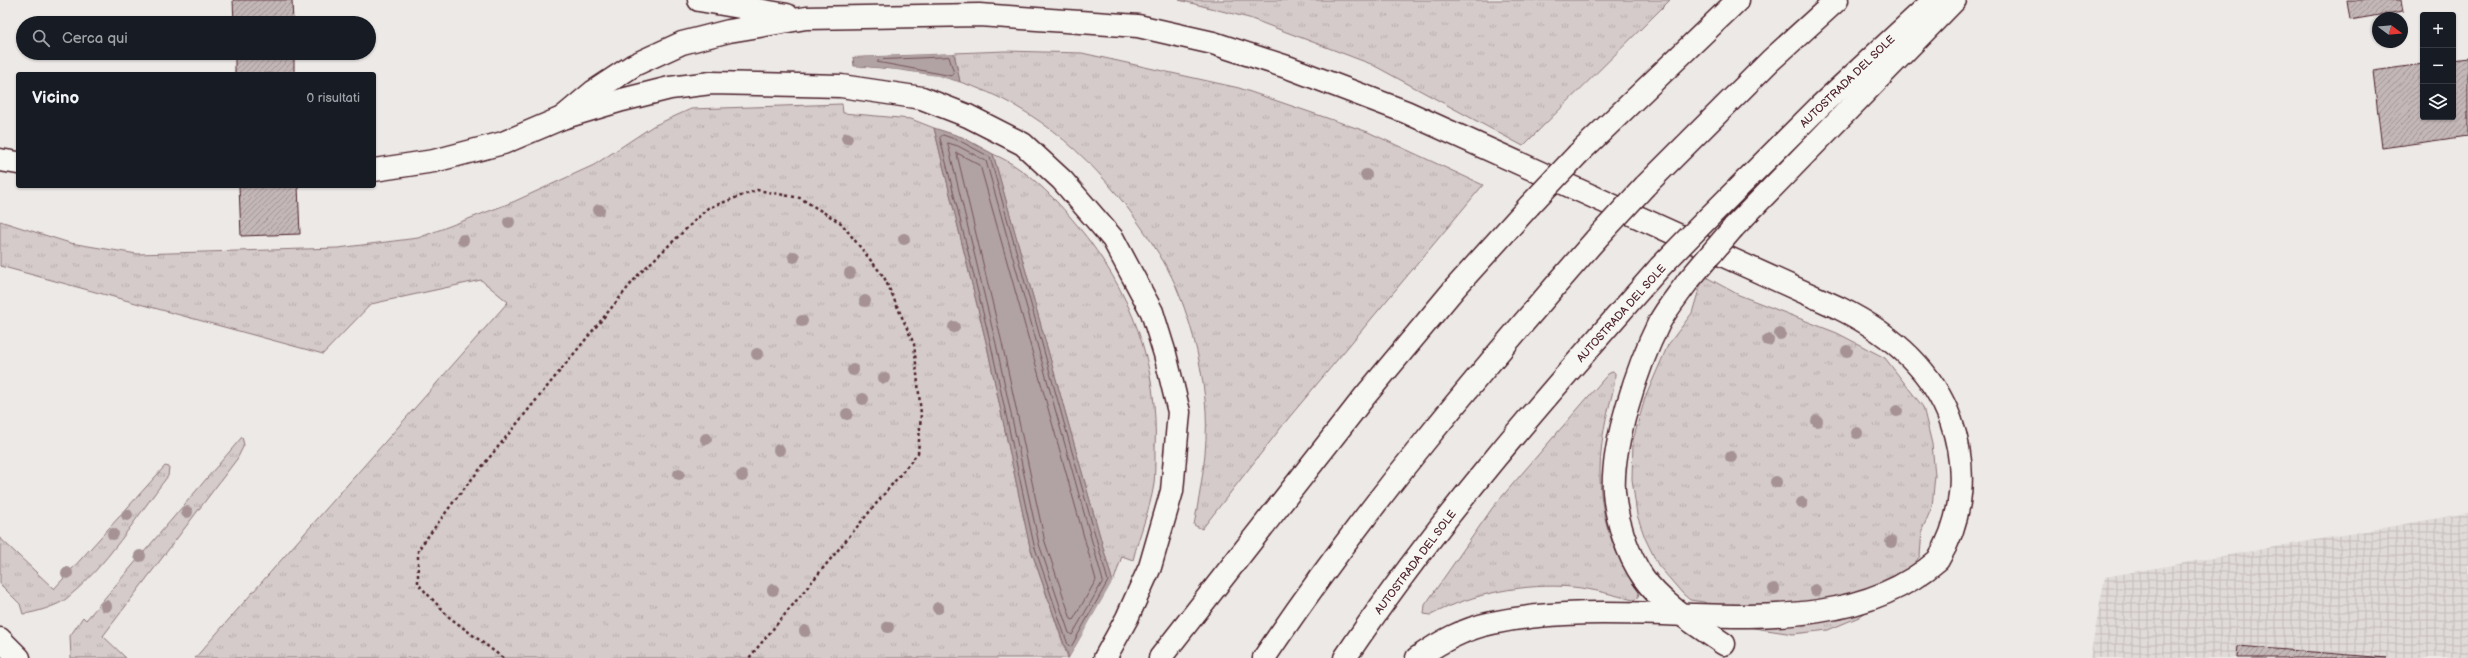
<!DOCTYPE html>
<html lang="it">
<meta charset="utf-8">
<style>
:root{--surface:#171b24;--page:#20242c;--text:#f1f3f6;--muted:#9ea1a6;--line:#363941}
body{margin:0;font-family:"Balsamiq Sans",sans-serif;background:var(--page);color:var(--text)}
.controls{position:absolute;right:12px;top:12px;display:grid;overflow:hidden;border-radius:4px;box-shadow:0 1px 3px #0004}
.controls button{width:36px;height:36px;display:grid;place-items:center;padding:0;border:0;border-bottom:1px solid var(--line);background:var(--surface);color:var(--text);font:20px sans-serif}
.compass{position:absolute;left:2372px;top:12px;width:36px;height:36px;border-radius:50%;background:var(--surface);box-shadow:0 1px 3px #0004;rotate:106deg}
.list{margin:0;padding:0;list-style:none}
h2{display:flex;justify-content:space-between;align-items:center;height:52px;margin:0;padding:0 16px;font-size:17px}
h2 small{font-size:13px;font-weight:400;color:var(--muted)}
.icon{flex:none;width:22px;height:22px;fill:none;stroke:currentColor;stroke-width:2;stroke-linecap:round;stroke-linejoin:round}
.map{position:relative;flex:none;width:2468px;height:658px;overflow:hidden}
.search{position:absolute;background:var(--surface);box-shadow:0 1px 3px #0004;left:16px;top:16px;width:360px;height:44px;display:flex;align-items:center;gap:10px;box-sizing:border-box;padding:0 14px;border-radius:22px;color:var(--muted);font-size:15px}
.panel{position:absolute;background:var(--surface);box-shadow:0 1px 3px #0004;left:16px;top:72px;width:360px;height:116px;border-radius:4px}
.map>svg:first-child{display:block}
.industrial{fill:url(#industrial-grid)}
.grass{fill:url(#grass-tufts);stroke:#8f757a}
.water{fill:#b1a2a3;stroke:#886e73}
.pier{fill:#ece9e6}
.lines{fill:none;stroke-linecap:round;stroke-linejoin:round}
.shore{stroke:#73535b;stroke-width:1}
.building{fill:url(#building-hatch);stroke:#4a1f2b}
.major-casing{stroke:#4a1f2b;stroke-width:25}
.highway-casing{stroke:#4a1f2b;stroke-width:25}
.path{stroke:#4a1f2b;stroke-width:2.5;stroke-dasharray:3 3;stroke-linecap:butt}
.major{stroke:#f6f6f2;stroke-width:22}
.highway{stroke:#f6f6f2;stroke-width:22}
.highway-bridge-casing{stroke:#4a1f2b;stroke-width:25;stroke-linecap:butt}
.highway-bridge{stroke:#f6f6f2;stroke-width:22}
.tree{fill:#a69295}
.labels{text-anchor:middle;stroke-width:3;stroke-linejoin:round;paint-order:stroke}
.street-label{font-size:11px;fill:#4a1f2b;stroke:#f6f6f2}
</style>
<div class="map">
<svg width="2468" height="658" viewBox="0 0 2468 658">
<defs>
<pattern id="industrial-grid" width="8" height="8" patternUnits="userSpaceOnUse"><rect width="8" height="8" fill="#e0dad8"/><path d="M0 4h8M4 0v8" fill="none" stroke="#c2bbba"/></pattern>
<pattern id="grass-tufts" width="24" height="20" patternUnits="userSpaceOnUse"><rect width="24" height="20" fill="#d4cbca"/><path d="M3 7l-1-3M5 7V3M7 7l1-3M15 17l-1-3M17 17v-4M19 17l1-3" fill="none" stroke="#b8aeae"/></pattern>
<pattern id="building-hatch" width="6" height="6" patternUnits="userSpaceOnUse"><rect width="6" height="6" fill="#c4b7b7"/><path d="M-1 1l2-2M0 6l6-6M5 7l2-2" fill="none" stroke="#a19495"/></pattern>
</defs>
<rect width="100%" height="100%" fill="#ece9e6"/>
<filter id="ink" filterUnits="userSpaceOnUse"><feTurbulence type="fractalNoise" baseFrequency=".025" numOctaves="2"/><feDisplacementMap in="SourceGraphic" scale="8" xChannelSelector="R" yChannelSelector="G"/><feConvolveMatrix kernelMatrix="1 2 1 2 8 2 1 2 1" color-interpolation-filters="sRGB"/></filter>
<g filter="url(#ink)">
<path class="industrial" d="M2468,513V658H2090L2105,577Z"/>
<g class="grass">
<path d="M1179,0H1670L1523,146L1371,64L1249,18Z"/>
<path d="M1005,51L1082,53L1239,88L1368,132L1483,185L1287,420L1202,529L1194,525C1201,488 1208,449 1206,411C1203,371 1194,331 1179,294C1171,272 1157,250 1144,231C1099,164 1038,106 960,82L954,53Z"/>
<path d="M842,104L843,113L911,119L934,128L987,346L1030,547L1068,658H195L508,302L481,280L371,304L323,354L0,266V221L70,243L137,254L338,248L418,238L513,202L594,165L653,126L691,109Z"/>
<path d="M993,154C1026,168 1055,198 1077,225C1132,292 1159,365 1155,451C1155,462 1155,474 1154,484C1150,510 1139,535 1133,560L1122,556L1113,583Z"/>
<path d="M1706,277L1739,295L1837,333L1885,358L1923,407L1932,444L1935,475L1932,507L1922,530L1920,556L1902,580L1881,601L1859,617L1828,630L1793,634L1741,626L1704,602L1690,600L1683,594L1658,565L1645,538L1637,515L1632,479L1633,440L1645,398L1668,345L1692,313L1700,286Z"/>
<path d="M1612,372L1615,373C1615,390 1608,407 1605,424C1593,487 1602,539 1639,592L1638,598L1633,600C1614,595 1593,589 1573,587C1525,583 1473,593 1431,615L1424,614L1425,605L1493,507L1608,374Z"/>
<path d="M242,437L244,445L237,459L103,636L126,658H71L70,636L83,617L86,620Z"/>
<path d="M165,466L169,467L168,476C136,517 107,566 66,599C57,606 34,613 23,614L20,604L0,584V538L54,589Z"/>
</g>
<g class="water">
<path d="M954,53L960,82C925,72 890,69 854,66L853,57Z"/>
<path d="M934,128L962,137L993,154L1113,583L1069,658L1030,547L987,346Z"/>
</g>
<g class="pier">
<path d="M953,51L956,53L851,57L853,55Z"/>
<path d="M852,66L897,70L938,76L962,83Z"/>
<path d="M1114,579V584L1072,658H1069Z"/>
</g>
<g class="lines">
<g class="shore">
<path d="M949,57L954,73L952,76L877,62L879,60Z"/>
<path d="M943,135L960,141L990,157L1108,581L1071,647L1068,645L1034,545L991,345L940,138Z"/>
<path d="M948,143L958,146L986,161L1103,581L1072,635L1069,633L1039,544L996,344Z"/>
<path d="M957,153L980,165L1096,580L1073,620L1071,619L1045,542L1002,343Z"/>
</g>
</g>
<g class="building">
<path d="M233,0H292L293,23H234Z"/>
<path d="M2347,0H2401L2403,11L2350,20Z"/>
<rect x="235" y="53" width="59" height="21"/>
<path d="M2468,58V136L2382,148L2373,71L2423,64V117H2453V60Z"/>
<path d="M239,186H298L300,234L241,236Z"/>
<path d="M2238,646L2387,658H2237Z"/>
</g>
<g class="lines">
<g class="major-casing">
<path id="major" d="M0,639L19,658"/>
</g>
<g class="highway-casing">
<g id="highway">
<path d="M699,0L787,15"/>
<path d="M562,118L593,92L634,65L682,43L729,31L806,18L979,15L1138,26L1213,43L1290,68L1406,112L1839,308C1888,332 1932,368 1951,421C1967,467 1964,517 1938,560C1827,658 1647,590 1492,623C1463,629 1440,642 1417,658"/>
<path d="M1578,154L1738,0"/>
<path d="M0,160L18,163"/>
<path d="M374,170L434,161L503,143L562,118L622,100L670,88L711,83L841,86L922,98L968,116L1023,144L1062,180L1113,239L1152,312L1165,354L1179,412L1172,491L1150,567L1127,618L1105,658"/>
<path d="M1645,186L1770,61L1837,0"/>
<path d="M1709,217L1820,106L1934,0"/>
<path d="M1733,228L1955,0"/>
<path d="M1688,281C1679,294 1667,308 1659,323C1638,365 1611,445 1614,492C1616,519 1627,554 1643,577C1662,605 1697,625 1724,644"/>
<path d="M1160,658L1365,396L1455,288L1529,206"/>
<path d="M1264,658C1364,509 1479,373 1597,238"/>
<path d="M1345,658C1438,519 1549,393 1660,267"/>
</g>
</g>
<path class="path" d="M503,658L449,617L418,584V550L458,496L639,274L708,208L757,190L800,198L841,223L884,277L914,344L921,414L918,453L749,658"/>
<use href="#major" class="major"/>
<use href="#highway" class="highway"/>
<g class="highway-bridge-casing">
<g id="highway-bridge">
<path d="M1529,206L1578,154"/>
<path d="M1597,238L1645,186"/>
<path d="M1660,267L1709,217"/>
<path d="M1688,281L1733,228"/>
</g>
</g>
<use href="#highway-bridge" class="highway-bridge"/>
</g>
<g class="tree">
<circle cx="847" cy="138" r="6"/>
<circle cx="1366" cy="175" r="6"/>
<circle cx="599" cy="210" r="6"/>
<circle cx="509" cy="222" r="6"/>
<circle cx="904" cy="239" r="6"/>
<circle cx="463" cy="240" r="6"/>
<circle cx="794" cy="257" r="6"/>
<circle cx="850" cy="273" r="6"/>
<circle cx="865" cy="301" r="6"/>
<circle cx="802" cy="321" r="6"/>
<circle cx="954" cy="327" r="6"/>
<circle cx="1780" cy="334" r="6"/>
<circle cx="1768" cy="340" r="6"/>
<circle cx="1847" cy="351" r="6"/>
<circle cx="757" cy="354" r="6"/>
<circle cx="853" cy="370" r="6"/>
<circle cx="884" cy="378" r="6"/>
<circle cx="863" cy="399" r="6"/>
<circle cx="1897" cy="411" r="6"/>
<circle cx="847" cy="414" r="6"/>
<circle cx="1817" cy="421" r="6"/>
<circle cx="1857" cy="433" r="6"/>
<circle cx="706" cy="439" r="6"/>
<circle cx="779" cy="450" r="6"/>
<circle cx="1731" cy="457" r="6"/>
<circle cx="679" cy="474" r="6"/>
<circle cx="742" cy="476" r="6"/>
<circle cx="1776" cy="482" r="6"/>
<circle cx="1802" cy="503" r="6"/>
<circle cx="187" cy="512" r="6"/>
<circle cx="127" cy="515" r="6"/>
<circle cx="113" cy="534" r="6"/>
<circle cx="1891" cy="542" r="6"/>
<circle cx="140" cy="556" r="6"/>
<circle cx="67" cy="573" r="6"/>
<circle cx="1774" cy="589" r="6"/>
<circle cx="773" cy="590" r="6"/>
<circle cx="1815" cy="590" r="6"/>
<circle cx="106" cy="606" r="6"/>
<circle cx="938" cy="608" r="6"/>
<circle cx="888" cy="627" r="6"/>
<circle cx="805" cy="631" r="6"/>
</g>
</g>
<g class="labels">
<g class="street-label">
<text transform="translate(1847 81) rotate(-44)" y="4">AUTOSTRADA DEL SOLE</text>
<text transform="translate(1621 313) rotate(-48)" y="4">AUTOSTRADA DEL SOLE</text>
<text transform="translate(1415 562) rotate(-53)" y="4">AUTOSTRADA DEL SOLE</text>
</g>
</g>
</svg>
<div class="controls">
<button>+</button>
<button>−</button>
<button><svg class="icon" aria-label="layers" viewBox="0 0 24 24"><path d="M12 4l9 5-9 5-9-5zM3 14l9 5 9-5"/></svg></button>
</div>
<svg class="compass" viewBox="-18 -18 36 36"><path d="M0-13l5 13h-10z" fill="#e53935"/><path d="M0 13l5-13h-10z" fill="#9ea1a6"/></svg>
<div class="search"><svg class="icon" aria-label="search" viewBox="0 0 24 24"><circle cx="10" cy="10" r="6"/><path d="M15 15l6 6"/></svg>Cerca qui</div>
<section class="panel">
<h2>Vicino<small>0 risultati</small></h2>
<ul class="list">
</ul>
</section>
</div>
